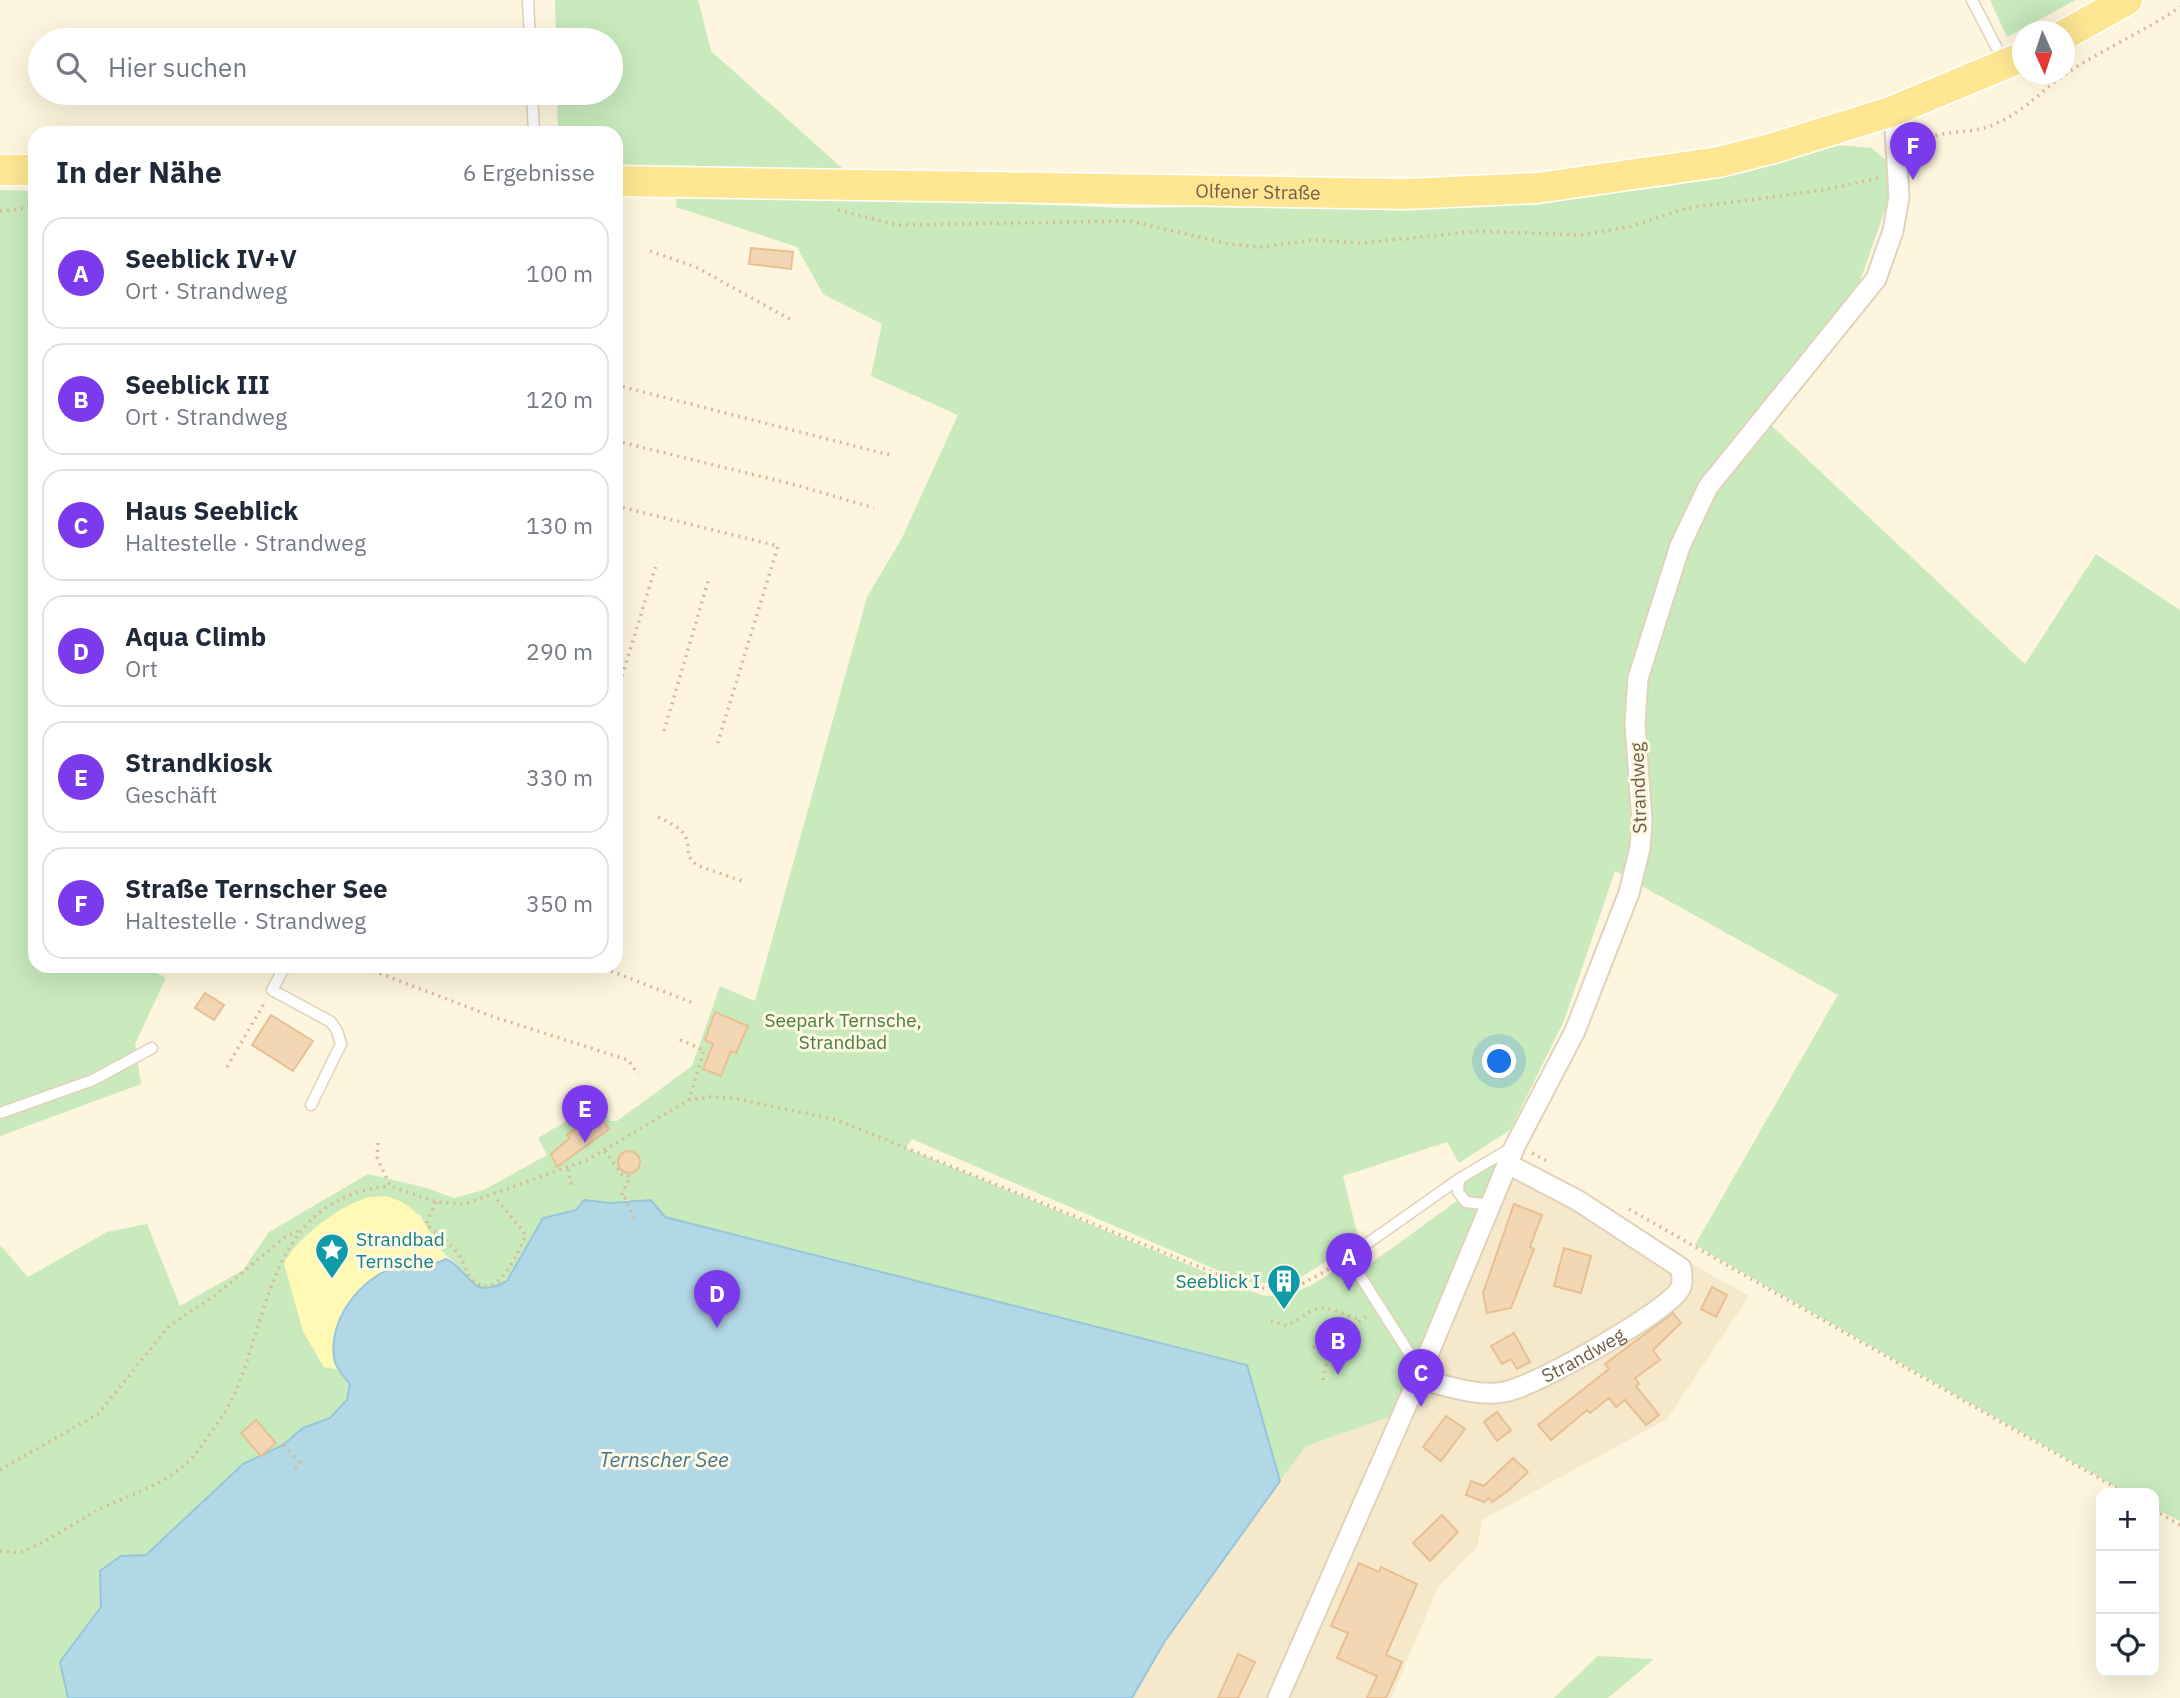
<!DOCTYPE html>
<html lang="de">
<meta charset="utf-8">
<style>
:root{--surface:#fff;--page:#f6f6f7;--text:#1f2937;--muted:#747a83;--line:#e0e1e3;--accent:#7c3aed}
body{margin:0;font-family:"IBM Plex Sans",sans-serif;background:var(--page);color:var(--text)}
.controls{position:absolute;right:21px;bottom:21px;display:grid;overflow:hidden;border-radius:14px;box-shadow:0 7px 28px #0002}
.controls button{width:63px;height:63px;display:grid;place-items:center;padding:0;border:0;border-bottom:2px solid var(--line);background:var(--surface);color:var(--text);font:35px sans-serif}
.compass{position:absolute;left:2012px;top:21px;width:63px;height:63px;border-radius:50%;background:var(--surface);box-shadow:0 7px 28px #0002;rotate:177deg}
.you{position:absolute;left:1500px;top:1062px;width:24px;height:24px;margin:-18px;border:5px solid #fff;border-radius:50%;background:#1a73e8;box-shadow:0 0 0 10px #1a73e833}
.badge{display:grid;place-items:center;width:46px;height:46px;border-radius:50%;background:var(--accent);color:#fff;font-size:23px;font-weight:700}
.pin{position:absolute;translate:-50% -58px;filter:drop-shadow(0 2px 4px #0008)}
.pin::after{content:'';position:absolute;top:37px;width:24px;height:21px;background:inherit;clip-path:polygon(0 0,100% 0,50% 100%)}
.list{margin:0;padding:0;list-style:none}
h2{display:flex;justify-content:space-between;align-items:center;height:91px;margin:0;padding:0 28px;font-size:30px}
h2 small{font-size:23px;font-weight:400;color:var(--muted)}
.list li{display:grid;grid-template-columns:46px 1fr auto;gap:21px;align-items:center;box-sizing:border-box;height:112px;margin:0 14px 14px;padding:0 14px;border:2px solid var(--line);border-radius:21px}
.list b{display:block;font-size:26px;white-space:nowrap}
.list p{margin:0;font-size:23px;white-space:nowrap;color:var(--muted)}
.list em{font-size:23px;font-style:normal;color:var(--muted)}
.icon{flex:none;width:38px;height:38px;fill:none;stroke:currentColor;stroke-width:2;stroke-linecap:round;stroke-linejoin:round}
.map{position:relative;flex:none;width:2180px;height:1698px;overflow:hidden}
.search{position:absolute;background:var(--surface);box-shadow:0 7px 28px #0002;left:28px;top:28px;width:595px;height:77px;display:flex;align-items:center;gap:18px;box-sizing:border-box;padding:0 24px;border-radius:38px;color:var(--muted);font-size:26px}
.panel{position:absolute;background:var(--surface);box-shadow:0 7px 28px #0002;left:28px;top:126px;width:595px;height:847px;border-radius:21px}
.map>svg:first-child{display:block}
.residential{fill:#f5e8cb}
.green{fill:#c8eabc}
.sand{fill:#fff9b5}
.water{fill:#b2d7e6;stroke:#97c5d9;stroke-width:2}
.building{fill:#f3d6b4;stroke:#e7bf93;stroke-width:2}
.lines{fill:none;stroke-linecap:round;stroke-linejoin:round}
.service-casing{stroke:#e1d2b9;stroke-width:13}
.minor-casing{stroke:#e1d2b9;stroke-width:23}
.primary-casing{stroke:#fff;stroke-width:33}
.path{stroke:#d7ba98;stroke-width:3.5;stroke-dasharray:2 5;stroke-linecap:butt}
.service{stroke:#fff;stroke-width:10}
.minor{stroke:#fff;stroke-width:19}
.primary{stroke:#ffe692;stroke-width:30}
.labels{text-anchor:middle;stroke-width:6;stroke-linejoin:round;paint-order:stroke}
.street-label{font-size:19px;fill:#735c45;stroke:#fff8e4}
.park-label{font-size:19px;fill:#497f40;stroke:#fff8e4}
.culture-label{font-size:19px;fill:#0d838f;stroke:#fff8e4;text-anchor:start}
.water-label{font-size:21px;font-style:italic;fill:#41778f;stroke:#fff8e4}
</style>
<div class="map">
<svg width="2180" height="1698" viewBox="0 0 2180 1698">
<rect width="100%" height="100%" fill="#fdf5dd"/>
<path class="residential" d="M1512,1163L1749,1296L1667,1419L1482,1520L1477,1547L1438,1587L1391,1698H1132L1165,1641L1306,1446L1415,1407Z"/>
<g class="green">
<path d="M555,0H698L711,51L861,185L616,181V133H558L557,93H611V40H556Z"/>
<path d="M1990,0H2076L2007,37Z"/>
<path d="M1838,145L1872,148L1890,164L1891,193L1860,281L1757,412L2025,664L2096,554L2180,610V1521L2154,1508V1493H2127L1695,1245L1838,995L1615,871L1564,1021L1510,1130L1459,1163L1447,1142L1343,1176L1359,1241L1290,1284L1245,1282L912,1139L905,1148L1261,1295C1297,1301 1328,1275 1356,1255L1366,1267L1465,1195L1461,1183L1495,1162L1500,1163L1395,1415L1306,1446L1280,1481L1247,1364L665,1217L628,1200L610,1203L584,1200L576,1210L543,1218L507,1281C471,1301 474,1277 454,1262C438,1250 428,1233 420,1214L284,1263L303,1331L324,1367L340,1370L350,1384L347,1400L330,1418L303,1428L284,1445L243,1464L146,1555L121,1556L101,1607L60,1662L68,1698H0V1245L28,1277L107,1232L147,1224L180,1306L243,1270L269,1232L368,1174L427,1188L454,1198L484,1190L547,1155L538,1138L600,1101L610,1121H617L692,1066L720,986L755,1001L867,597L902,538L958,415L871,376L882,324L823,294L797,247L676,207L677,189L1125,208L1406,204L1539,199L1664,187L1724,176Z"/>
<path d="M0,190L35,191V966H153L151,970L166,978L135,1044L141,1084L0,1136Z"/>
<path d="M1598,1656L1654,1659L1608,1698H1554Z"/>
</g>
<path class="sand" d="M385,1196C422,1205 426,1229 446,1259L428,1267H398L335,1364L340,1370L324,1367L303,1331L284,1263C297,1238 337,1208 363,1199C369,1196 378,1197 385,1196Z"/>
<path class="water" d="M584,1200L610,1203L651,1200L665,1217L1247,1365L1280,1481L1165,1641L1132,1698H68L60,1662L101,1607L100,1571L121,1556L146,1555L243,1464L283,1445L303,1428L330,1418L347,1400L350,1384C345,1377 337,1370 335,1362C325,1324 361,1274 399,1267C418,1263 427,1269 446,1259C472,1270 468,1302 507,1281L543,1218L576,1210Z"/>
<g class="building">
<path d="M751,248L793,252L791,269L749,264Z"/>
<path d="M205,993L224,1005L214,1020L195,1008Z"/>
<path d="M715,1012L748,1026L736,1053L731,1051L721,1076L703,1069L713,1044L705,1040Z"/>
<path d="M271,1015L313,1041L293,1071L252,1045Z"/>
<path d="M598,1113L609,1129L557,1167L551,1154L570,1138L567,1135Z"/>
<circle cx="629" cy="1162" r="11"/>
<path d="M1514,1204L1542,1215L1530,1247L1534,1249L1511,1308L1487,1313L1483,1293Z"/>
<path d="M1564,1248L1591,1256L1581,1293L1554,1286Z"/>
<path d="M1712,1287L1727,1295L1716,1317L1701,1309Z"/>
<path d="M1673,1313L1681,1323L1653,1350L1660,1360L1635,1378L1639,1384L1636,1386L1659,1415L1646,1425L1625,1400L1616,1407L1609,1398L1590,1413L1587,1410L1551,1440L1538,1425L1609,1369L1605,1364Z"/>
<path d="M1514,1333L1530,1362L1517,1369L1511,1359L1502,1364L1491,1346Z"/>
<path d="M1497,1412L1511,1430L1497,1441L1484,1422Z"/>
<path d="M1446,1416L1465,1429L1441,1461L1423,1447Z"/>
<path d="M256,1420L276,1443L261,1456L241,1433Z"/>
<path d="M1513,1458L1528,1472L1509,1490L1492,1502L1489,1498L1484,1502L1466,1495L1471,1481L1484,1486Z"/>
<path d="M1442,1515L1458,1532L1430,1561L1413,1543Z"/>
<path d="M1359,1563L1379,1572L1381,1567L1417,1584L1386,1655L1402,1662L1386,1698H1367L1377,1676L1337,1658L1348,1633L1331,1626Z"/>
<path d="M1238,1654L1255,1662L1238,1698H1218Z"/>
</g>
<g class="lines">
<g class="service-casing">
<g id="service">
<path d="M528,0L530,40"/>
<path d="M1972,0L2004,62"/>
<path d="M532,93L534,133"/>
<path d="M285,966L272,990L331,1022L337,1031L341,1044L311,1105"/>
<path d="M0,1113L93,1080L152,1048"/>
<path d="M1459,1179L1458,1192L1466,1202L1492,1205"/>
<path d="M1424,1366L1413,1359L1348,1257L1459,1179L1513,1147"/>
</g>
</g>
<g class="minor-casing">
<g id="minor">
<path id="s1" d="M1418,1379C1445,1385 1477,1397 1504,1392C1536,1386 1655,1318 1677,1293C1684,1286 1682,1277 1681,1268L1577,1200L1508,1164"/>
<path d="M1278,1698L1418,1379L1515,1146L1575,1031L1629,893L1640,848L1642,822L1635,723L1638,678L1680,546L1708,487L1876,279L1893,231L1899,197L1895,128L1890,112"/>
</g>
</g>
<g class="primary-casing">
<g id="primary">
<path d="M2064,35L2127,0"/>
<path d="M0,170H35"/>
<path id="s2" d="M616,181L1406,194L1537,188L1719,162L1774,148L1890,112L2022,57"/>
</g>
</g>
<g class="path">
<path d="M1917,161L1923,140C1945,129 1973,135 1995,124C2025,111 2036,95 2060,78C2098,51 2142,33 2180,7"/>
<path d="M838,210L898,225L1129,221L1229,244L1262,247L1313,240L1361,243L1480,231L1582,235L1632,226L1687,208L1824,190L1879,178"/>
<path d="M0,211L35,207"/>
<path d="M650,251L696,267L793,321"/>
<path d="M616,385L890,455"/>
<path d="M616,441L796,485L874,508"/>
<path d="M616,506L778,546L717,745"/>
<path d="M616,696L657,562"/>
<path d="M664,731L709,578"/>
<path d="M658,817C678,827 690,831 688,855L696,865L745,882"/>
<path d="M360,966L494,1017L628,1060L638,1074"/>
<path d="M598,966L693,1003"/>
<path d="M680,1040L704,1050L689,1100"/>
<path d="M227,1067L265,1002"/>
<path d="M378,1143L377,1157L390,1186L436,1202L465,1204L587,1160L689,1100L710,1097L733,1098L837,1120L1249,1287L1291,1290L1338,1264"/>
<path d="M605,1151L622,1175L630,1176L621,1196L626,1199L635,1221"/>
<path d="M1532,1153L1547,1161"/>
<path d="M568,1169L572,1188"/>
<path d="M436,1202L426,1224C437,1234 450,1243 459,1255C464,1262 466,1273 472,1279C496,1306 519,1250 526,1235L494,1196"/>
<path d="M1629,1209L2125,1493"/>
<path d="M1271,1321L1287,1326C1325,1302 1317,1304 1360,1320"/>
<path d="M1313,1347L1333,1345"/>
<path d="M1323,1380C1328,1349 1344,1331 1370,1314"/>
<path d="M284,1445L300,1464"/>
<path d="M295,1468L305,1459"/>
<path d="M0,1470L98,1414L170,1325L217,1294L286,1236L298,1231"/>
<path d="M2154,1510L2180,1525"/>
<path d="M0,1551C6,1551 15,1553 21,1552C32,1550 82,1519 96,1511C129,1494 172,1484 196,1453C209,1435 227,1412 236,1391C271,1305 274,1197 390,1186"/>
</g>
<use href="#service" class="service"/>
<use href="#minor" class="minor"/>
<use href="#primary" class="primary"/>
</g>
<defs>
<g id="sight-pin" transform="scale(1.75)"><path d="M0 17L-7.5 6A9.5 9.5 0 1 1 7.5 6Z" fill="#0f9aa8" stroke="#fff8e4"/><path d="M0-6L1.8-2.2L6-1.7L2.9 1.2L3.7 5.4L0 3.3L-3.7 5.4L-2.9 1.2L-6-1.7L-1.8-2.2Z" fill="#fff"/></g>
<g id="building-pin" transform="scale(1.75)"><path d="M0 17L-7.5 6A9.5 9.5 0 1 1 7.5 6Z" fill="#0f9aa8" stroke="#fff8e4"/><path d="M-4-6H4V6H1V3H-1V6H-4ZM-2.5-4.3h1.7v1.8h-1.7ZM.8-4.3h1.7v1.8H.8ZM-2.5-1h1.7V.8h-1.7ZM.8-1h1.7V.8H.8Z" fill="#fff"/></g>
</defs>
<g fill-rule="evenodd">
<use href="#sight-pin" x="332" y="1250"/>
<use href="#building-pin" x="1284" y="1281"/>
</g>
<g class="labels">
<g class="street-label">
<text dy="7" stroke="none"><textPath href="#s2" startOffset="642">Olfener Straße</textPath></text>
<text transform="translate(1638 788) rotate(-92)" y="7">Strandweg</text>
<text dy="7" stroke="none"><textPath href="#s1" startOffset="175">Strandweg</textPath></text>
</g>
<g class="park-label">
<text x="843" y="1027">Seepark Ternsche,<tspan x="843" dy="22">Strandbad</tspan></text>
</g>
<g class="culture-label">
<text x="356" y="1246">Strandbad<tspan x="356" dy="22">Ternsche</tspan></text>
<text x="1260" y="1288" text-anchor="end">Seeblick I</text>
</g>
<g class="water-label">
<text x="664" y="1467">Ternscher See</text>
</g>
</g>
</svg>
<div class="controls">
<button>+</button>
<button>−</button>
<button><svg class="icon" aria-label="locate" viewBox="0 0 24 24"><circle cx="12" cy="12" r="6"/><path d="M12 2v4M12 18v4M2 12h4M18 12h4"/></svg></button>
</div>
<svg class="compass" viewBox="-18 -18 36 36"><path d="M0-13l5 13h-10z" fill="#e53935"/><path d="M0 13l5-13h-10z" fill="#747a83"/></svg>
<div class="you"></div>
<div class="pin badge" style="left:1349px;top:1291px">A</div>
<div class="pin badge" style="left:1338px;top:1375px">B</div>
<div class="pin badge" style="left:1421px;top:1407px">C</div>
<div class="pin badge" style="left:717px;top:1328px">D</div>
<div class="pin badge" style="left:585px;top:1143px">E</div>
<div class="pin badge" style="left:1913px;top:180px">F</div>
<div class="search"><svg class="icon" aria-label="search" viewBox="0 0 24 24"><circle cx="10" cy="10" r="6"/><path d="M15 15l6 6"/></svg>Hier suchen</div>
<section class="panel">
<h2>In der Nähe<small>6 Ergebnisse</small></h2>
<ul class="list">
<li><span class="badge">A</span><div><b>Seeblick IV+V</b><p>Ort · Strandweg</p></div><em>100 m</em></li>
<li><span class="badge">B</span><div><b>Seeblick III</b><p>Ort · Strandweg</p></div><em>120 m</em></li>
<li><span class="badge">C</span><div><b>Haus Seeblick</b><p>Haltestelle · Strandweg</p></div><em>130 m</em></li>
<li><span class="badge">D</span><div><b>Aqua Climb</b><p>Ort</p></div><em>290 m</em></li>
<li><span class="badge">E</span><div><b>Strandkiosk</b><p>Geschäft</p></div><em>330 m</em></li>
<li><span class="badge">F</span><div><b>Straße Ternscher See</b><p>Haltestelle · Strandweg</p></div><em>350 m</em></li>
</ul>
</section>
</div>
